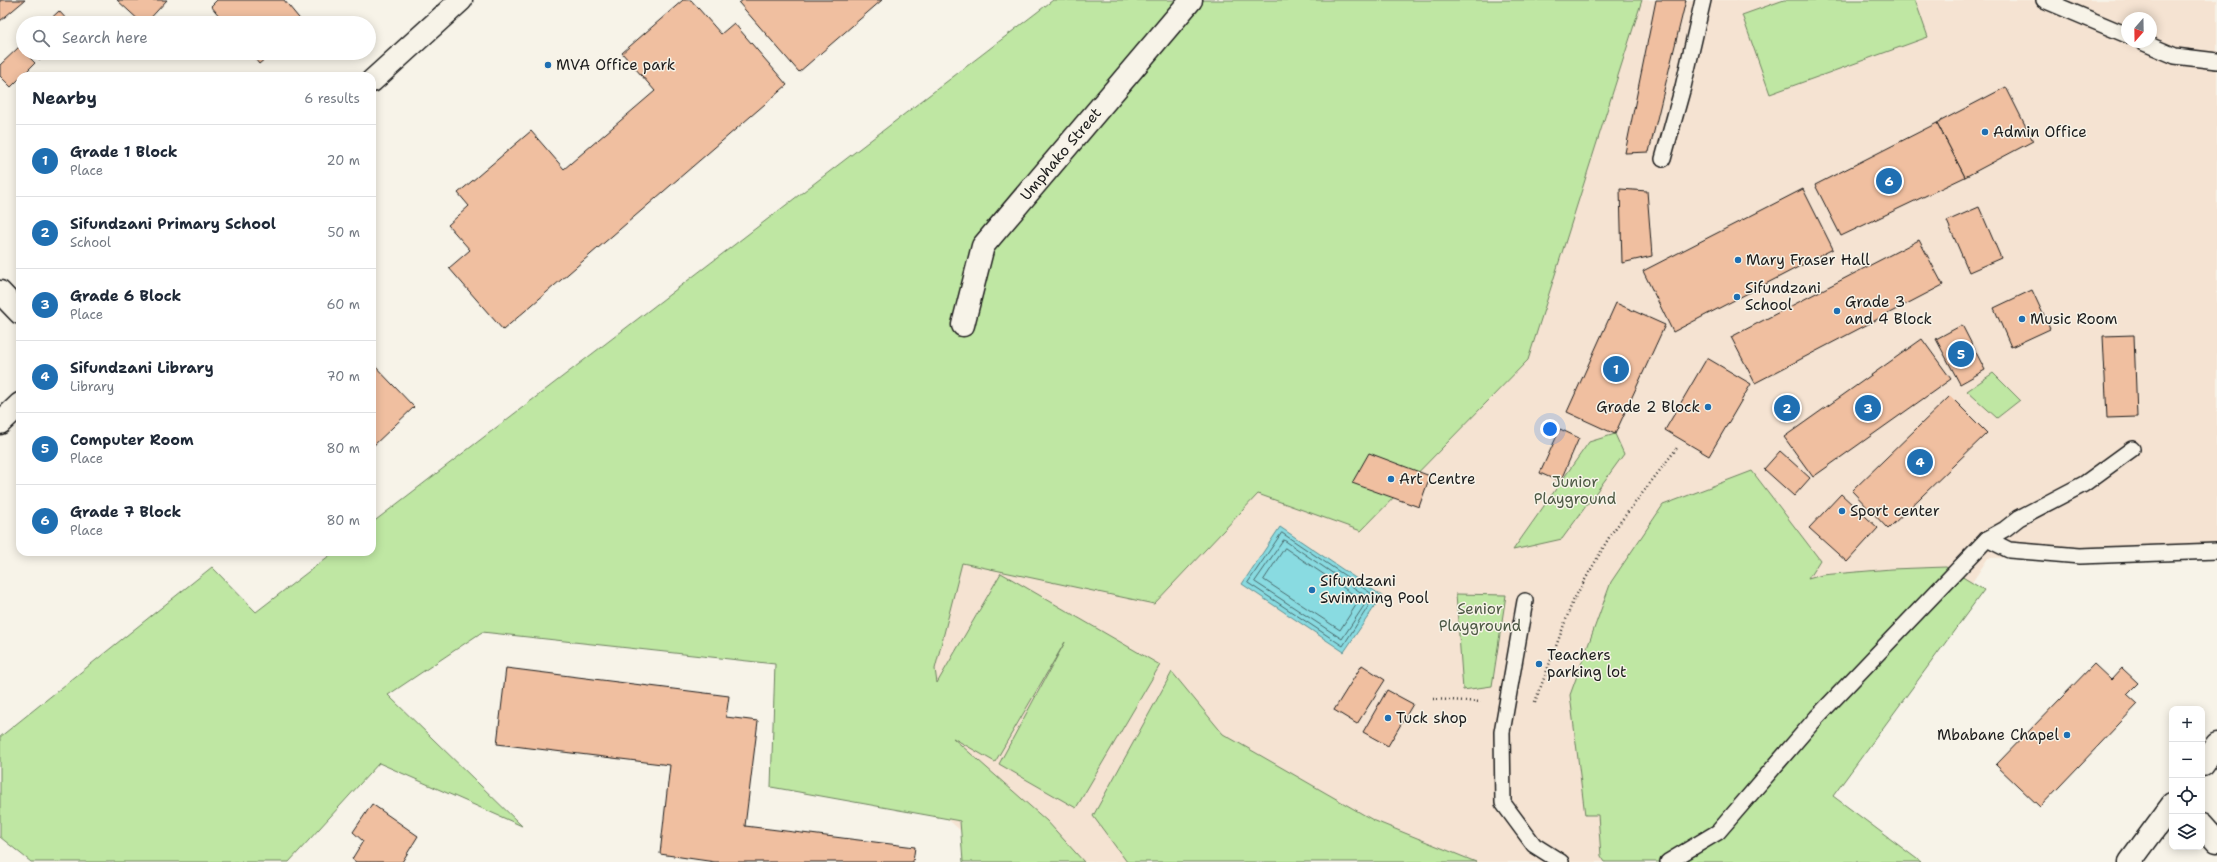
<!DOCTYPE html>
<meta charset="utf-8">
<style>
:root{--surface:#fff;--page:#f6f6f7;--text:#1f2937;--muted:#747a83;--line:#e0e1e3;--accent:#1f6fb2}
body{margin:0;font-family:"Shantell Sans",sans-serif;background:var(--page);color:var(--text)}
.controls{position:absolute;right:12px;bottom:12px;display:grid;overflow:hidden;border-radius:8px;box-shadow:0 2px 10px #0003}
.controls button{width:36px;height:36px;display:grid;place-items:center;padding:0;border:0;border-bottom:1px solid var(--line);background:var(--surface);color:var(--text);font:20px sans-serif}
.compass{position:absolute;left:2121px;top:12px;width:36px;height:36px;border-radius:50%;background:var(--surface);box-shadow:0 2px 10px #0003;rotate:200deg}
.you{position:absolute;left:1550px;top:429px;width:14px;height:14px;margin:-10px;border:3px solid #fff;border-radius:50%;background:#1a73e8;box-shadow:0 0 0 6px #1a73e833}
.badge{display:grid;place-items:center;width:26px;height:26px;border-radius:50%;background:var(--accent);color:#fff;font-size:13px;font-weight:700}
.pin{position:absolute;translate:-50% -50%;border:2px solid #fff;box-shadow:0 1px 4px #0006}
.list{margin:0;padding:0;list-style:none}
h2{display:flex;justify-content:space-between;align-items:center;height:52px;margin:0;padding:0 16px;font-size:17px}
h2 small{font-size:13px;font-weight:400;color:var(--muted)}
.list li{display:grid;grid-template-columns:26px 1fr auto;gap:12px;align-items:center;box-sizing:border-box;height:72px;padding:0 16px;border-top:1px solid var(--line)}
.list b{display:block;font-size:15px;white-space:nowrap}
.list p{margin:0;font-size:13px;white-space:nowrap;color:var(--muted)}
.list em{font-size:13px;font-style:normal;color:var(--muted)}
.icon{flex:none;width:22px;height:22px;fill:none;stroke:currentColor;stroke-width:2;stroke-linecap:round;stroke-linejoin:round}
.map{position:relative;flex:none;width:2217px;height:862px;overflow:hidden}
.search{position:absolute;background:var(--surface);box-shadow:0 2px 10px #0003;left:16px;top:16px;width:360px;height:44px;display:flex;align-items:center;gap:10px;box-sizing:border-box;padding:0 14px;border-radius:22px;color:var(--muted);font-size:15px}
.panel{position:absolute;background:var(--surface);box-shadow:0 2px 10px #0003;left:16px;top:72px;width:360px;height:484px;border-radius:12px}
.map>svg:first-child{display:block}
.built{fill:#f5e3d2;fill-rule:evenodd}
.green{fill:#bfe7a3;stroke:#6e8260}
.water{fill:#89dbe1;stroke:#5d8f92}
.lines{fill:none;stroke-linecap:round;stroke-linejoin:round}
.shore{stroke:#48686b;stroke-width:1}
.building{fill:#f0bfa0;stroke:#1c1c1c}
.service-casing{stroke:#1c1c1c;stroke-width:18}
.minor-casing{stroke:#1c1c1c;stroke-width:25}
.path{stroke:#1c1c1c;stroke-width:2.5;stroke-dasharray:1 3;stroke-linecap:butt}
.service{stroke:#f7f3e8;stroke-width:15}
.minor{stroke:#f7f3e8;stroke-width:22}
.poi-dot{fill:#1f6fb2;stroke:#f7f3e8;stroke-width:1.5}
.labels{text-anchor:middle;stroke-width:3;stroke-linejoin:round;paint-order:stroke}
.poi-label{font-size:15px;fill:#1c1c1c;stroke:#f7f3e8;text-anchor:start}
.street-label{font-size:15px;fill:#1c1c1c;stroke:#f7f3e8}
.park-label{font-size:15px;fill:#4d5944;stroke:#f7f3e8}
</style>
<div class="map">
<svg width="2217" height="862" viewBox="0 0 2217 862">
<rect width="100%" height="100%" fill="#f7f3e8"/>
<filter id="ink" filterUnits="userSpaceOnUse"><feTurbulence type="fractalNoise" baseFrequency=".025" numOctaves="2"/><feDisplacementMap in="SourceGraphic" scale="8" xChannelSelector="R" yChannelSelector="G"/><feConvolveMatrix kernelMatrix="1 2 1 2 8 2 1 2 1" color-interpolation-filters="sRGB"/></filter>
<g filter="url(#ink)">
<path class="built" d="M1584,0H2217V551L1988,558L1833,796L1921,862H996L835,719L962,563ZM2127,18H2151V42H2127Z"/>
<g class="green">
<path d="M1053,0H1642L1528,360L1361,531L1258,494L1154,604L962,563L935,669L937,683L1001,573L1160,665L1076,808L999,764L1065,642L995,762L953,738L1047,821L1084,862H963L960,821L771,787L775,664L482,632L388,695L522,826L379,763L289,862H31L0,837V737L212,567L256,612L334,552H372V523Z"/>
<path d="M1784,0H1915L1928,37L1770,94L1742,15Z"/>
<path d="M1993,373L2020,400L1997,418L1967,391Z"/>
<path d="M1615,434L1624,454L1562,539L1513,550L1589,442Z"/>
<path d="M1752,471L1820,560L1808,579L1822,575L1891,569L1946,567L1984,590L1833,796L1921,862H1605L1601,856L1598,815H1585L1570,695L1611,582L1663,505Z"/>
<path d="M1456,594L1506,595L1492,686L1463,690Z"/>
<path d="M1172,672L1223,734L1373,820L1476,862H1127L1093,816Z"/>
</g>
<path class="water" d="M1280,527L1382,596L1344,652L1242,584Z"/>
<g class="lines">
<g class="shore">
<path d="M1282,533L1375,596L1343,646L1248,583Z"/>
<path d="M1284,540L1369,598L1342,639L1255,582Z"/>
<path d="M1285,548L1360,599L1340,630L1264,580Z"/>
</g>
</g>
<g class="building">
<path d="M0,0H25L0,21Z"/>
<path d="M117,0H167L146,23H142Z"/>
<path d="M217,0H284L303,23H225L211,6Z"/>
<path d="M683,0H691L721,34L734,23L787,85L503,330L449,268L470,250L448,225L469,206L458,193L531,131L564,169L655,91L622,53Z"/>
<path d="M743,0H882L799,72L739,3Z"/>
<path d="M1656,0H1686L1649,152L1625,153Z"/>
<path d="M59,11L70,23H46Z"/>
<path d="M19,47L35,63L11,87L0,76V65Z"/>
<path d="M32,53H46L39,60Z"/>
<path d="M250,53H272L259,64Z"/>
<path d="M2006,87L2033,141L1965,177L1937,123Z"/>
<path d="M1937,123L1965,177L1841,236L1815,185Z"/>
<path d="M1620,189L1647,191L1652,256L1622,263Z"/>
<path d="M1803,189L1833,249L1673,332L1643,271Z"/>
<path d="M1979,207L2001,258L1969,272L1947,221Z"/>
<path d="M1919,240L1943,285L1755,383L1731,337Z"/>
<path d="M2032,290L2050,329L2011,347L1994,308Z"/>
<path d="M1616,303L1665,325L1615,434L1567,412Z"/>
<path d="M1962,325L1985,370L1960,384L1936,339Z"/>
<path d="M2134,335L2137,417L2107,418L2103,336Z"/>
<path d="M1922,339L1951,379L1813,477L1784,437Z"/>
<path d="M1707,358L1751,384L1709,456L1665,430Z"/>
<path d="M372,363L414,407L372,447Z"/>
<path d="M1950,396L1987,433L1888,529L1852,491Z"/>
<path d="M1560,429L1579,438L1560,482L1540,473Z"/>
<path d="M1780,451L1810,478L1794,496L1764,469Z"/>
<path d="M1369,453L1430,476L1419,507L1352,483Z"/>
<path d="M1841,494L1878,528L1847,562L1809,528Z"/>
<path d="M2094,664L2111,680L2122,668L2138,683L2127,694L2138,704L2040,807L1996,765Z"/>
<path d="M1362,665L1385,680L1357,724L1334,710Z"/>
<path d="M506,668L729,696L726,717L758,721L745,826L915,847L913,862H715L660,854L670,765L497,744Z"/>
<path d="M1387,690L1413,704L1388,746L1363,732Z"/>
<path d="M372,804L418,836L402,862H356L352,859L363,841L353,832Z"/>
</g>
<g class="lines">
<g class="service-casing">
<g id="service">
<path d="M2044,0L2127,35"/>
<path d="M2142,42L2175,56L2217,61"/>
<path d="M1663,159L1683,87L1703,0"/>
<path d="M2132,449L2084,484L2019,518L2005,529L1987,539L2009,550L2080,556L2217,551"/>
<path d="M1525,601L1502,732L1503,803L1534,845L1561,862"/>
<path d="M1668,862L1718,832L1817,717L1987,539"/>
</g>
</g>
<g class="minor-casing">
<g id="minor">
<path d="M372,81L461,0"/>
<path d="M0,292L20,313"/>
<path id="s1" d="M963,325L983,246L1191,0"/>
<path d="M0,423L20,404"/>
<path d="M2202,765L2217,744"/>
<path d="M2202,824L2217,841"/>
<path d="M2130,862L2172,805"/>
</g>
</g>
<g class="path">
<path d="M1433,699L1481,702"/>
<path d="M1535,702L1573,601L1611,534L1677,448"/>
</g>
<use href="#service" class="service"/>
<use href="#minor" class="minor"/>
</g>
</g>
<g class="poi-dot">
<circle cx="548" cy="65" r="4"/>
<circle cx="1985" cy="132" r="4"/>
<circle cx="1738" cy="260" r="4"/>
<circle cx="1737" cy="297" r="4"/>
<circle cx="1837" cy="311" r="4"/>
<circle cx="2022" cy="319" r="4"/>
<circle cx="1708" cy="407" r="4"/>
<circle cx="1391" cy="479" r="4"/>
<circle cx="1842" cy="511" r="4"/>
<circle cx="1312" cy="590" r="4"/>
<circle cx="1539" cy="664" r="4"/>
<circle cx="1388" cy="718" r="4"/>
<circle cx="2067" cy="735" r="4"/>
</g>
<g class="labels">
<g class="poi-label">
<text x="556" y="70">MVA Office park</text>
<text x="1993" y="137">Admin Office</text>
<text x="1746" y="265">Mary Fraser Hall</text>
<text x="1745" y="293">Sifundzani<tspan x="1745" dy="17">School</tspan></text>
<text x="1845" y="307">Grade 3<tspan x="1845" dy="17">and 4 Block</tspan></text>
<text x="2030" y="324">Music Room</text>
<text x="1700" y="412" text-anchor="end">Grade 2 Block</text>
<text x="1399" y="484">Art Centre</text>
<text x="1850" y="516">Sport center</text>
<text x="1320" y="586">Sifundzani<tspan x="1320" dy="17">Swimming Pool</tspan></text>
<text x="1547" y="660">Teachers<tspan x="1547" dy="17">parking lot</tspan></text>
<text x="1396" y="723">Tuck shop</text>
<text x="2059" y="740" text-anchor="end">Mbabane Chapel</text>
</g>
<g class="street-label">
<text dy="5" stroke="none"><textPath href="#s1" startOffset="202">Umphako Street</textPath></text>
</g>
<g class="park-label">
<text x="1575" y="487">Junior<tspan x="1575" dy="17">Playground</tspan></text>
<text x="1480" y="614">Senior<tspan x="1480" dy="17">Playground</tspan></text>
</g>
</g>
</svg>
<div class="controls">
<button>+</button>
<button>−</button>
<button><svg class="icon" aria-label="locate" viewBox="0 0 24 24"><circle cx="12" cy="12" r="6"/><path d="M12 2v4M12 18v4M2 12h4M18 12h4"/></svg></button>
<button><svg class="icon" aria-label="layers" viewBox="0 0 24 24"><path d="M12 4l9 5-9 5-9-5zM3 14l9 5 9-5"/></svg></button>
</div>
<svg class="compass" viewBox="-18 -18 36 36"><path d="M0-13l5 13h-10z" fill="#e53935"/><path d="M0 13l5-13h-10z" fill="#747a83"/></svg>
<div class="you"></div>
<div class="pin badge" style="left:1616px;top:369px">1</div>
<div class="pin badge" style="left:1787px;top:408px">2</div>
<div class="pin badge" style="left:1868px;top:408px">3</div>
<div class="pin badge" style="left:1920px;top:462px">4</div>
<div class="pin badge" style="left:1961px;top:354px">5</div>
<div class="pin badge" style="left:1889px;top:181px">6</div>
<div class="search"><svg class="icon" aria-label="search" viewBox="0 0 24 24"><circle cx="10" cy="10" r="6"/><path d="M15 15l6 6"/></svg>Search here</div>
<section class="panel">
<h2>Nearby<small>6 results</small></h2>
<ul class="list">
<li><span class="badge">1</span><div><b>Grade 1 Block</b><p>Place</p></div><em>20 m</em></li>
<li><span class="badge">2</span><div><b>Sifundzani Primary School</b><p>School</p></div><em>50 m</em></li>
<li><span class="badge">3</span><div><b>Grade 6 Block</b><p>Place</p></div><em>60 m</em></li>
<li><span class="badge">4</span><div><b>Sifundzani Library</b><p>Library</p></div><em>70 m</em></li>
<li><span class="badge">5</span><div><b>Computer Room</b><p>Place</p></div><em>80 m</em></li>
<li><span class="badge">6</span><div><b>Grade 7 Block</b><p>Place</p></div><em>80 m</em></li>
</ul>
</section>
</div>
